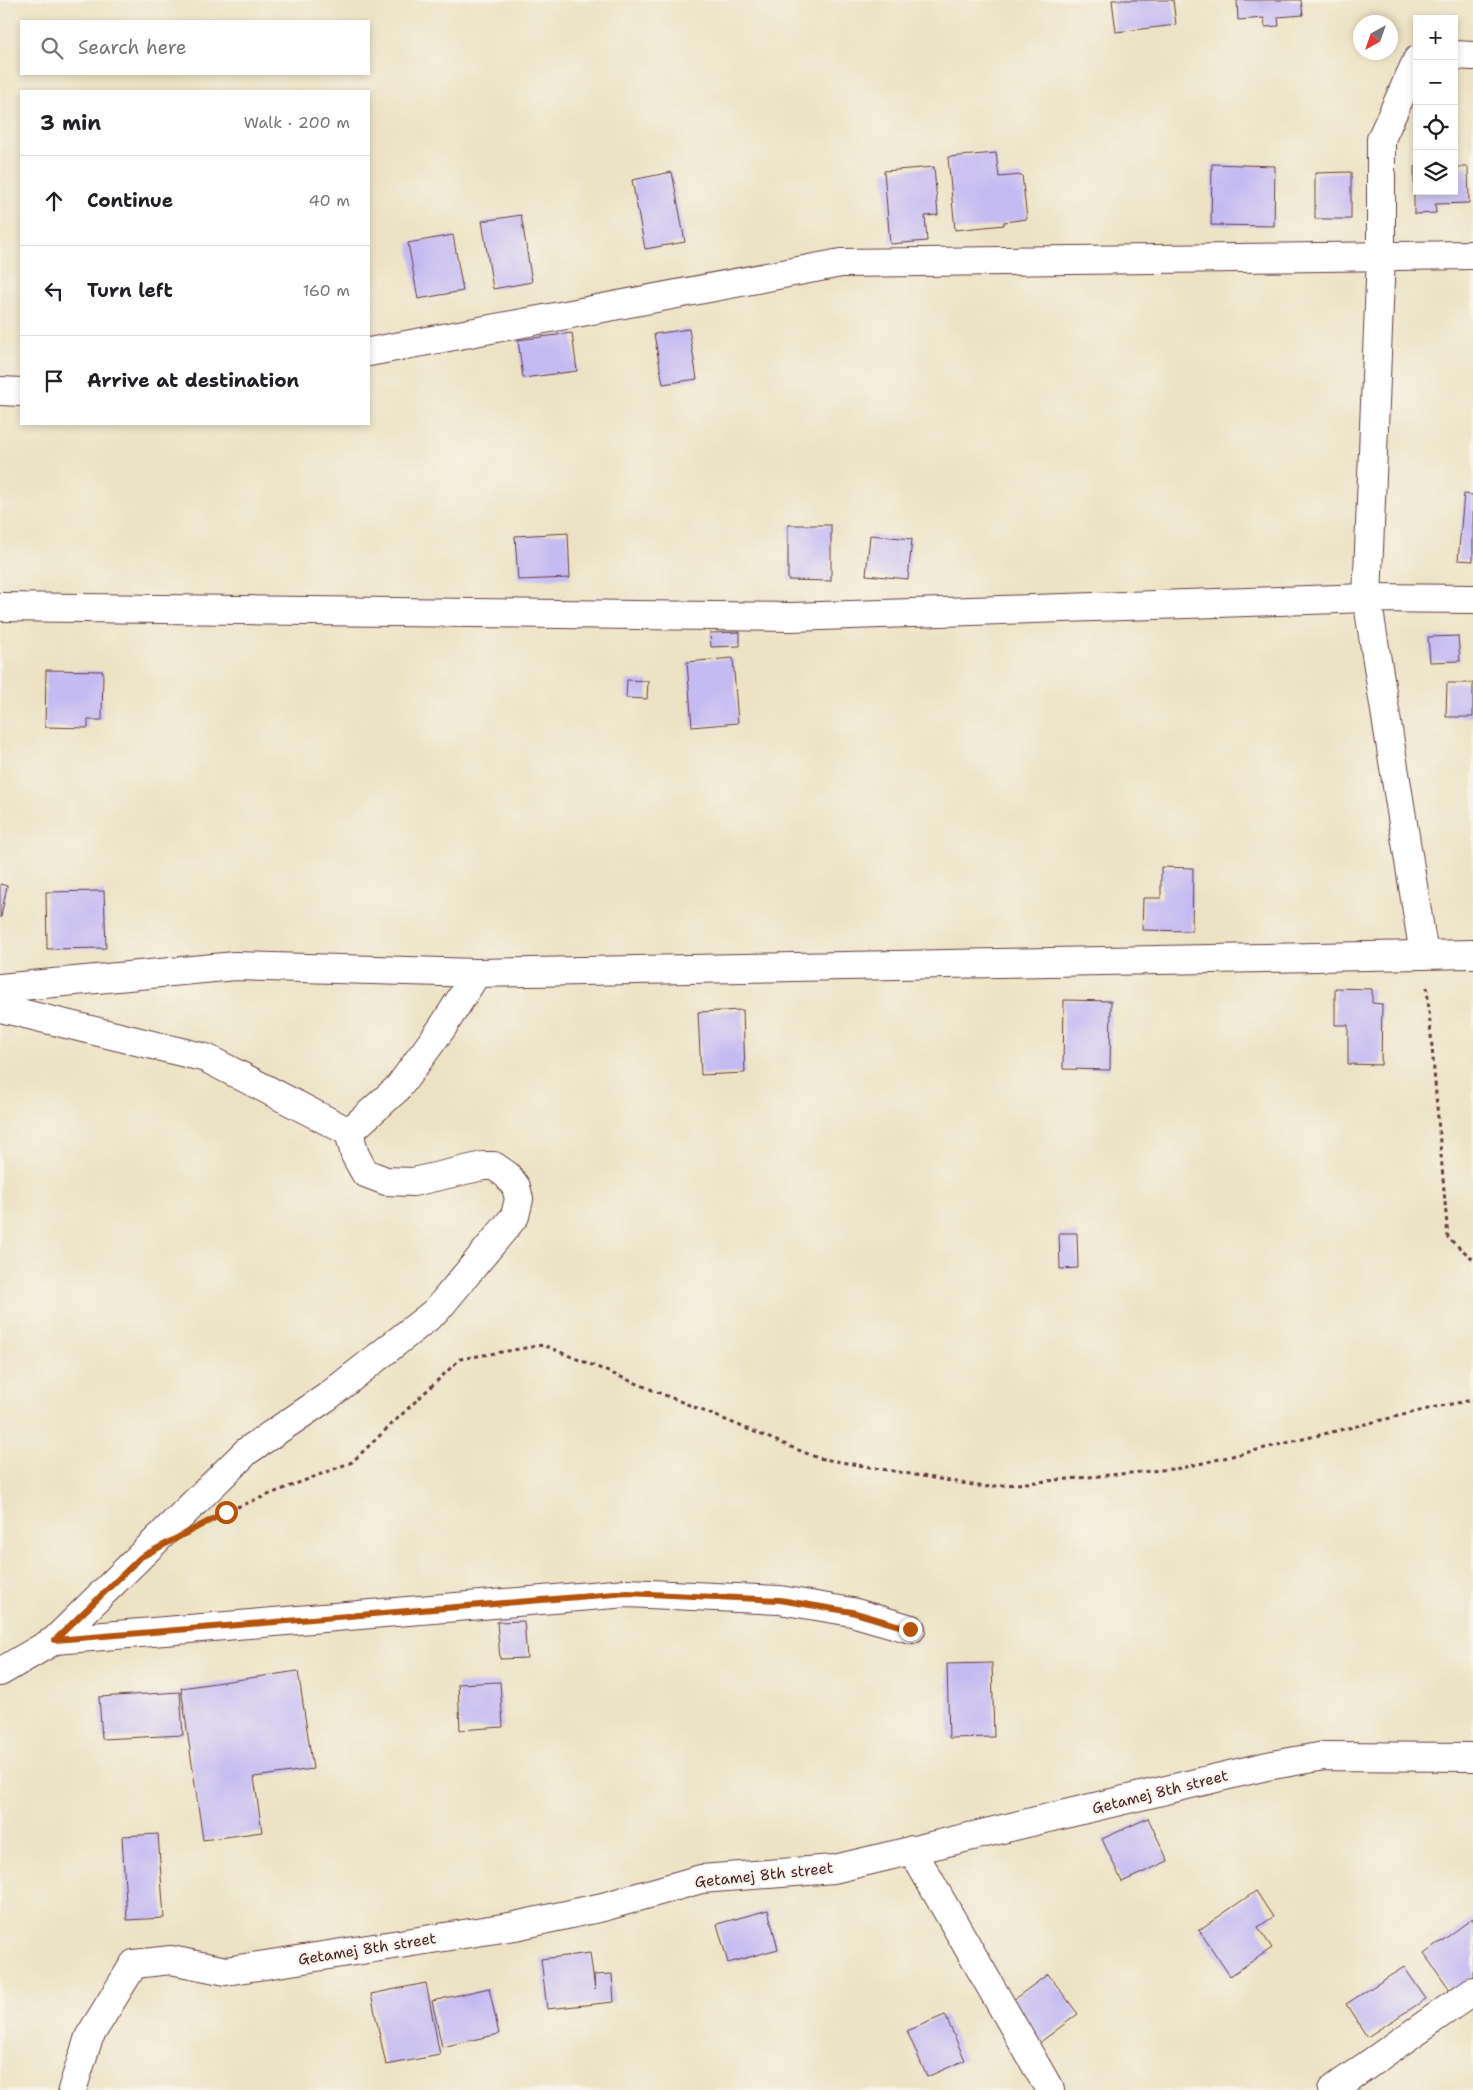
<!DOCTYPE html>
<meta charset="utf-8">
<style>
:root{--surface:#fff;--page:#f6f6f6;--text:#202124;--muted:#757577;--line:#e0e0e0}
body{margin:0;font-family:"Shantell Sans",sans-serif;background:var(--page);color:var(--text)}
.controls{position:absolute;right:15px;top:15px;display:grid;overflow:hidden;border-radius:0px;box-shadow:0 2px 8px #0003}
.controls button{width:45px;height:45px;display:grid;place-items:center;padding:0;border:0;border-bottom:1px solid var(--line);background:var(--surface);color:var(--text);font:25px sans-serif}
.compass{position:absolute;left:1353px;top:15px;width:45px;height:45px;border-radius:50%;background:var(--surface);box-shadow:0 2px 8px #0003;rotate:220deg}
.stop{position:absolute;width:15px;height:15px;margin:-11px;border:4px solid #b45309;border-radius:50%;background:#fff}
.stop.end{background:#b45309;border-color:#fff;box-shadow:0 1px 5px #0008}
.list{margin:0;padding:0;list-style:none}
h2{display:flex;justify-content:space-between;align-items:center;height:65px;margin:0;padding:0 20px;font-size:21px}
h2 small{font-size:16px;font-weight:400;color:var(--muted)}
.list li{display:grid;grid-template-columns:32px 1fr auto;gap:15px;align-items:center;box-sizing:border-box;height:90px;padding:0 20px;border-top:1px solid var(--line)}
.list b{display:block;font-size:19px;white-space:nowrap}
.list em{font-size:16px;font-style:normal;color:var(--muted)}
.icon{flex:none;width:28px;height:28px;fill:none;stroke:currentColor;stroke-width:2;stroke-linecap:round;stroke-linejoin:round}
.map{position:relative;flex:none;width:1473px;height:2090px;overflow:hidden}
.search{position:absolute;background:var(--surface);box-shadow:0 2px 8px #0003;left:20px;top:20px;width:350px;height:55px;display:flex;align-items:center;gap:12px;box-sizing:border-box;padding:0 18px;border-radius:0px;color:var(--muted);font-size:19px}
.panel{position:absolute;background:var(--surface);box-shadow:0 2px 8px #0003;left:20px;top:90px;width:350px;height:335px;border-radius:0px}
.map>svg:first-child{display:block}
.building{fill:#c5bbf3}
.lines{fill:none;stroke-linecap:round;stroke-linejoin:round}
.street-casing{stroke:#623c42;stroke-width:30}
.secondary-casing{stroke:#623c42;stroke-width:30}
.path{stroke:#623c42;stroke-width:3;stroke-dasharray:4 4;stroke-linecap:butt}
.street{stroke:#fff;stroke-width:28}
.secondary{stroke:#fff;stroke-width:28}
.route{stroke:#b45309;stroke-width:6}
.labels{text-anchor:middle;stroke-width:4;stroke-linejoin:round;paint-order:stroke}
.street-label{font-size:15px;fill:#4a1f2b;stroke:#f7f3e8}
</style>
<div class="map">
<svg width="1473" height="2090" viewBox="0 0 1473 2090">
<rect width="100%" height="100%" fill="#f7f3e8"/>
<filter id="ink" filterUnits="userSpaceOnUse"><feTurbulence type="fractalNoise" baseFrequency=".02" numOctaves="2"/><feDisplacementMap in="SourceGraphic" scale="10" xChannelSelector="R" yChannelSelector="G"/><feConvolveMatrix kernelMatrix="1 2 1 2 8 2 1 2 1" color-interpolation-filters="sRGB"/></filter>
<filter id="wash" filterUnits="userSpaceOnUse"><feTurbulence type="fractalNoise" baseFrequency=".0096" numOctaves="4" result="noise"/><feDisplacementMap in="SourceGraphic" scale="20" xChannelSelector="R" yChannelSelector="G"/><feGaussianBlur stdDeviation="1.12" result="paint"/><feColorMatrix in="noise" values="0 0 0 0 0 0 0 0 0 0 0 0 0 0 0 0 0 1.4 0 .05"/><feComposite in="paint" operator="in"/></filter>
<g filter="url(#wash)">
<rect width="100%" height="100%" fill="#ece3c4"/>
<g id="blocks">
<g class="building">
<path d="M1112,0H1173L1176,25L1116,32Z"/>
<path d="M1237,0H1301L1303,15L1278,17L1279,26L1265,27L1264,18L1238,20Z"/>
<path d="M996,153L999,177L1022,175L1027,219L1004,222V225L955,230L948,157Z"/>
<path d="M1212,164L1275,166L1274,226L1211,225Z"/>
<path d="M934,167L938,215L925,216L927,241L890,244L884,171Z"/>
<path d="M1414,167H1417V191H1454V167H1468L1469,203L1435,204L1436,213L1414,214Z"/>
<path d="M672,172L685,242L645,249L632,180Z"/>
<path d="M1351,172V219H1315V173Z"/>
<path d="M521,215L532,282L493,289L482,221Z"/>
<path d="M453,235L463,291L418,299L408,243Z"/>
<path d="M689,329L697,379L663,384L654,334Z"/>
<path d="M572,333L577,371L523,378L518,340Z"/>
<path d="M1464,494L1473,495V561L1458,560Z"/>
<path d="M788,525H831V581L788,580Z"/>
<path d="M568,533L570,578L518,580L515,536Z"/>
<path d="M870,535L912,539L908,579L866,575Z"/>
<path d="M740,632V646L711,647L710,633Z"/>
<path d="M1458,636L1460,661L1430,662L1428,637Z"/>
<path d="M733,658L738,723L692,727L687,662Z"/>
<path d="M46,670L103,671L102,720H88V728L45,727Z"/>
<path d="M627,680L648,681L647,699L626,698Z"/>
<path d="M1447,683H1473V717H1446Z"/>
<path d="M1161,867L1193,868L1192,931L1142,930L1143,898H1161Z"/>
<path d="M0,884L7,886L1,917H0Z"/>
<path d="M104,891L106,948L47,949L46,892Z"/>
<path d="M1335,988L1372,989V1003L1382,1004L1381,1065L1348,1064V1025H1335Z"/>
<path d="M1064,1000L1111,1001L1110,1070L1063,1069Z"/>
<path d="M743,1010L745,1073L701,1075L698,1012Z"/>
<path d="M1059,1233H1077L1078,1268L1060,1269Z"/>
<path d="M524,1621L527,1658L500,1659L497,1622Z"/>
<path d="M992,1663L994,1737L949,1738L947,1664Z"/>
<path d="M298,1671L313,1769L254,1777L262,1832L203,1840L181,1688Z"/>
<path d="M500,1682L503,1727L460,1730L458,1684Z"/>
<path d="M180,1692L183,1735L102,1739L99,1697Z"/>
<path d="M1148,1818L1168,1861L1122,1882L1102,1839Z"/>
<path d="M158,1834L164,1918L127,1920L122,1836Z"/>
<path d="M1256,1891L1273,1917L1258,1927L1272,1948L1230,1976L1199,1930Z"/>
<path d="M768,1910L778,1949L728,1963L717,1924Z"/>
<path d="M1473,1918V1976L1451,1992L1424,1954Z"/>
<path d="M590,1953L595,1990L594,1975L612,1974L614,2002L547,2009L541,1959Z"/>
<path d="M1404,1967L1426,1999L1367,2037L1346,2004Z"/>
<path d="M1048,1974L1078,2014L1035,2046L1005,2006Z"/>
<path d="M426,1983L440,2055L386,2065L371,1994Z"/>
<path d="M489,1988L499,2034L442,2047L432,2001Z"/>
<path d="M945,2015L965,2060L927,2077L907,2031Z"/>
</g>
</g>
</g>
<g filter="url(#ink)">
<use href="#blocks" fill-opacity="0" stroke="#623c42" stroke-width="1"/>
<g class="lines">
<g class="street-casing">
<g id="street">
<path d="M1454,55L1473,56"/>
<path d="M1417,60L1381,139V256L1367,598L1424,955"/>
<path d="M369,352L841,263L1473,255"/>
<path d="M0,391L21,392"/>
<path d="M0,607L791,617L1367,598L1473,599"/>
<path d="M0,988L235,966L477,973L1473,954"/>
<path d="M0,1008L206,1058L349,1132L355,1155L365,1173L386,1181L413,1182L483,1166H494L507,1175L516,1187L519,1199L515,1216L436,1311L327,1397L247,1451L55,1640"/>
<path d="M349,1132L398,1088L442,1028L477,973"/>
<path d="M0,1672L55,1640L627,1593L780,1600L852,1612L911,1629"/>
<path d="M912,1850L1050,2090"/>
<path d="M1332,2090L1473,1991"/>
</g>
</g>
<g class="secondary-casing">
<path id="secondary" d="M72,2090L89,2037L134,1964L171,1960L226,1971L515,1926L603,1907L701,1879L834,1869L1267,1766L1324,1756L1473,1757"/>
</g>
<g class="path">
<path d="M1427,987L1448,1238L1473,1259"/>
<path d="M237,1507L352,1462L460,1359L543,1345L818,1458L985,1487L1182,1468L1436,1407L1473,1400"/>
</g>
<use href="#street" class="street"/>
<use href="#secondary" class="secondary"/>
</g>
</g>
<g class="lines" filter="url(#ink)">
<path class="route" d="M226,1512L141,1557L55,1640L627,1593L780,1600L852,1612L910,1629"/>
</g>
<g class="labels">
<g class="street-label">
<text transform="translate(1160 1792) rotate(-14)" y="5">Getamej 8th street</text>
<text transform="translate(764 1875) rotate(-6)" y="5">Getamej 8th street</text>
<text transform="translate(367 1949) rotate(-9)" y="5">Getamej 8th street</text>
</g>
</g>
</svg>
<div class="controls">
<button>+</button>
<button>−</button>
<button><svg class="icon" aria-label="locate" viewBox="0 0 24 24"><circle cx="12" cy="12" r="6"/><path d="M12 2v4M12 18v4M2 12h4M18 12h4"/></svg></button>
<button><svg class="icon" aria-label="layers" viewBox="0 0 24 24"><path d="M12 4l9 5-9 5-9-5zM3 14l9 5 9-5"/></svg></button>
</div>
<svg class="compass" viewBox="-18 -18 36 36"><path d="M0-13l5 13h-10z" fill="#e53935"/><path d="M0 13l5-13h-10z" fill="#757577"/></svg>
<div class="stop" style="left:226px;top:1512px"></div>
<div class="stop end" style="left:910px;top:1629px"></div>
<div class="search"><svg class="icon" aria-label="search" viewBox="0 0 24 24"><circle cx="10" cy="10" r="6"/><path d="M15 15l6 6"/></svg>Search here</div>
<section class="panel">
<h2>3 min<small>Walk · 200 m</small></h2>
<ul class="list">
<li><svg class="icon" aria-label="ahead" viewBox="0 0 24 24"><path d="M12 20V5M6 11l6-6 6 6"/></svg><div><b>Continue</b></div><em>40 m</em></li>
<li><svg class="icon" aria-label="left" viewBox="0 0 24 24"><path d="M17 20v-9H6M10 6l-5 5 5 5"/></svg><div><b>Turn left</b></div><em>160 m</em></li>
<li><svg class="icon" aria-label="arrive" viewBox="0 0 24 24"><path d="M6 21V4h12l-3 4 3 4H6"/></svg><div><b>Arrive at destination</b></div></li>
</ul>
</section>
</div>
